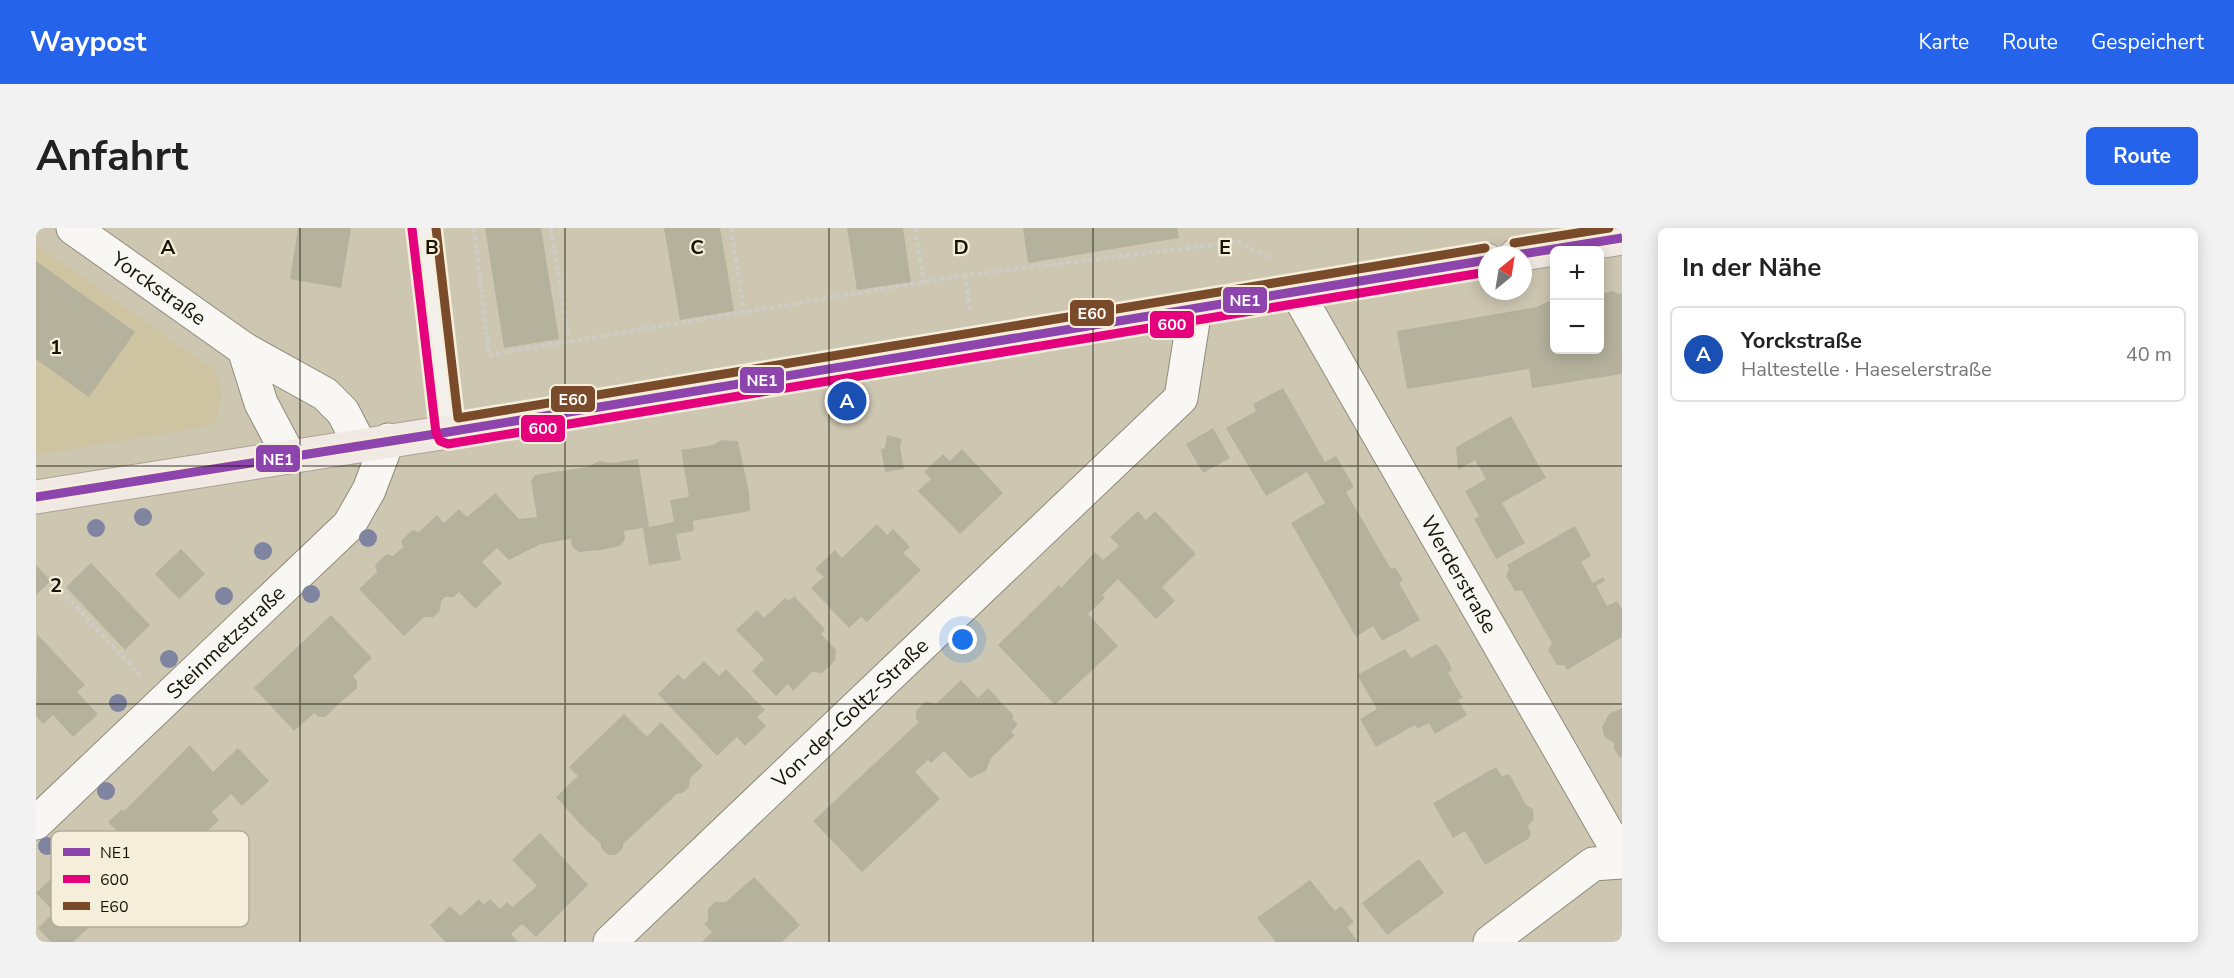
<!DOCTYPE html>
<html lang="de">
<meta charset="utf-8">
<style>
:root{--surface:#fff;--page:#f2f2f2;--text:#222;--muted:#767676;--line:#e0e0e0;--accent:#2563eb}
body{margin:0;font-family:"Nunito Sans",sans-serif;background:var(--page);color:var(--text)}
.controls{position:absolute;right:18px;top:18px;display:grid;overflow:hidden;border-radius:9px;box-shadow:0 3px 15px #0003}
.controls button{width:54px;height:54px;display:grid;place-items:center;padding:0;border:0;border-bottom:2px solid var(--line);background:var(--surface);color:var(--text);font:30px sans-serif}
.compass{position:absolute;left:1442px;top:18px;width:54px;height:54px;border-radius:50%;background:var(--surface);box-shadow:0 3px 15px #0003;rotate:30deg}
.you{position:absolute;left:927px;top:412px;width:21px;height:21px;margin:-15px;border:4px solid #fff;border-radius:50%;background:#1a73e8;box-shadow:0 0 0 9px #1a73e833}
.badge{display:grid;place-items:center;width:39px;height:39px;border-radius:50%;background:var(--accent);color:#fff;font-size:20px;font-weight:700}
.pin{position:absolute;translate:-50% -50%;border:3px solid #fff;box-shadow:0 2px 6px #0006}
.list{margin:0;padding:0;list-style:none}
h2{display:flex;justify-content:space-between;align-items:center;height:78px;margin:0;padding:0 24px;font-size:26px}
h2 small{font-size:20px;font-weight:400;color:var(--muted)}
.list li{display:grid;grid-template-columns:39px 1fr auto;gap:18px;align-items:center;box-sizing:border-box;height:96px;margin:0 12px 12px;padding:0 12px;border:2px solid var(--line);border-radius:9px}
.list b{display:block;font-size:22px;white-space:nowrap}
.list p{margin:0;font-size:20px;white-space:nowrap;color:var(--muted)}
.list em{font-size:20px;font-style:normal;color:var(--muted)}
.map{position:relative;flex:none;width:1586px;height:714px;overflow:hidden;border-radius:9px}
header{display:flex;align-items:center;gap:36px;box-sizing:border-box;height:84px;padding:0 30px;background:var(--accent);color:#fff}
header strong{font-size:28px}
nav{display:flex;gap:33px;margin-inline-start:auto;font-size:21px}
.intro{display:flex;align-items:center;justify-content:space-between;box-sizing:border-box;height:144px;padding:0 36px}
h1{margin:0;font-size:42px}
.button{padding:15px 27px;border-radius:9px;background:var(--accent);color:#fff;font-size:21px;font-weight:700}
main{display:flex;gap:36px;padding:0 36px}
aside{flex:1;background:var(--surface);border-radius:9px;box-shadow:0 3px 15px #0003}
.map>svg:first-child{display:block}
.built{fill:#cfc4a1}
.building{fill:#b4b29d}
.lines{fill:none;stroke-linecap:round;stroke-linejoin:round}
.minor-casing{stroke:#908b7a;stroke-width:35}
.secondary-casing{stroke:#908b7a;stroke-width:35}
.primary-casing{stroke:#ae9f93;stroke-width:35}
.path{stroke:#ceccc6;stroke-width:4;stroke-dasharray:4.5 3;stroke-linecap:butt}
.minor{stroke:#f8f7f3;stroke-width:33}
.secondary{stroke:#f3f0ec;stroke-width:33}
.primary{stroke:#f0e9e4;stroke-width:33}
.bus-1-casing{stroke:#f4eeda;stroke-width:14}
.bus-2-casing{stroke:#f4eeda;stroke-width:14}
.bus-3-casing{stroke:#f4eeda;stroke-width:14}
.bus-1{stroke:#8e44ad;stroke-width:9}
.bus-2{stroke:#e5007d;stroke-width:9}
.bus-3{stroke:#7a4b2a;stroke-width:9}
.tree{fill:#7f84a1}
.grid{fill:none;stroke:#181406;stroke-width:1.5;stroke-opacity:0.55}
.labels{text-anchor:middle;stroke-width:4.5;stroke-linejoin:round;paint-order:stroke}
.street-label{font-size:21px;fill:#181406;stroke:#f4eeda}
.key{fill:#f4eeda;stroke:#b2ad9a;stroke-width:1.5}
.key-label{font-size:16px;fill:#181406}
.grid-label{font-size:20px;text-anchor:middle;font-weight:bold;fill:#181406;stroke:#f4eeda;stroke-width:4.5;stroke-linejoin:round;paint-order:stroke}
.line-badge{stroke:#f4eeda;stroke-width:2}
.badge-label{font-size:16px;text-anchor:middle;font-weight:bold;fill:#fff}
</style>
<header>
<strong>Waypost</strong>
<nav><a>Karte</a><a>Route</a><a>Gespeichert</a></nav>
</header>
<div class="intro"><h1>Anfahrt</h1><a class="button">Route</a></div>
<main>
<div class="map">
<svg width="1586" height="714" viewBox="0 0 1586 714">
<rect width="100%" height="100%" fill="#cdc7b2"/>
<path class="built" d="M0,16L178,142L187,164L180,192L174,198L0,227Z"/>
<g class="building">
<path d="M262,0H315L305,60L254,51Z"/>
<path d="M449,0H505L523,111L468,120Z"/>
<path d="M628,0H684L698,83L644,92Z"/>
<path d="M811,0H867L875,54L821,62Z"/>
<path d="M987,0H1141L1143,10L992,35Z"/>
<path d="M0,33L99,104L53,169L0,131Z"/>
<path d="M1577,63L1582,66L1586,65V146L1496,160L1493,141L1371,161L1361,103L1501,79L1513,73L1518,74V122H1564V66Z"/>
<path d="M1247,160L1289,234L1300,228L1318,259L1310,264L1355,341L1359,339L1367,352L1363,355L1384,392L1346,413L1337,398L1320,409L1255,295L1289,275L1271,244L1230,268L1190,200L1220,183L1217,176Z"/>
<path d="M1475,188L1510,250L1466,275L1489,315L1460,331L1438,291L1443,288L1429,263L1450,251L1439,232L1422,242L1420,219Z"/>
<path d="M1177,200L1194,230L1167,245L1150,216Z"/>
<path d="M851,207L866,211L864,218L868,241L849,244L845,221L849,220Z"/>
<path d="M686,212L702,213L713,264L714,283L657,293L658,303L640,306L645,332L613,337L607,300L588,303L589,311L584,318L565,322L543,324L536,319L535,311L505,316L473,332L461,320L446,334L466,355L439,381L423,364L418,369H409L405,373L404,382L401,386L397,389H388L368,408L323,361L341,344L339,337L351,326L357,328L367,319L365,313L376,302L383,304L401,287L408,295L423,281L431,289L459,265L483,291L501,289L495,253L499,247L551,239L563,233L576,235L602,231L613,299L638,294L634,272L653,269L645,222L677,217Z"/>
<path d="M926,221L967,265L924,306L882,263L895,251L888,244L907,226L914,233Z"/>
<path d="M1102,283L1110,292L1119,283L1160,326L1126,359L1139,373L1120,391L1082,351L1066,367L1069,370L1052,386L1082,418L1019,477L962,417L1023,357L1025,360L1059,324L1067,332L1083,318L1074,309Z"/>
<path d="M841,296L851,307L857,301L874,319L867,325L885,342L831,394L825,389L813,400L775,360L788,349L779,341L799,322L806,330Z"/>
<path d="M1539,298L1555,328L1545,334L1557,355L1567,349L1569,353L1560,358L1571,378L1581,373L1586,381V409L1531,442L1528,437H1521L1512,422L1516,415L1486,363H1479L1470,348L1473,341L1471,337Z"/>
<path d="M145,321L169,346L143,371L119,346Z"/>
<path d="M55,335L114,397L89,422L30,359Z"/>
<path d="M0,337L15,353L0,367Z"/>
<path d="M758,368L789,401L785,406L800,422L799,433L786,445L776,444L757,463L752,456L740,468L716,443L728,431L700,402L721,382L728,390L749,370L753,373Z"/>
<path d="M295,387L336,430L317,448L321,453V460L305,474L289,489H282L278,485L258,503L218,460Z"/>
<path d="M1,406L49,457L41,464L62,486L37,509L17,487L7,496L0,488Z"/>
<path d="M1400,416L1405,421L1413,434L1416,442L1412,445L1427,470L1422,472L1431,487L1399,506L1393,495L1381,501L1379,497L1340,519L1324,491L1341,481L1321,447L1369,421L1375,430Z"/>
<path d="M668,433L683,448L690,441L729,482L721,489L730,498L709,518L701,509L681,528L622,466L642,446L648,452Z"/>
<path d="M925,452L942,470L952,460L978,488L976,491L982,496L975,504L979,507L955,530L950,543L934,550L908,523L895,535L892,532L879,544L904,571L826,644L777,593L883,494L880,491V483L890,473L900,476Z"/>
<path d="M1586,480V529L1584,530L1578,521V515L1568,509L1566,499L1573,486Z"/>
<path d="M588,486L611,509L625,494L667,538L654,550L653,559L645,566L642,565L587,616V620L580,627H572L565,620V616L546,598L520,569L542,548L533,539Z"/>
<path d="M154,517L177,544L202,520L233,553L206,578L195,566L176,584L183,592L146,628L138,620L117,640L72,594L86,581L88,583Z"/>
<path d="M1460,539L1466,549L1471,546L1474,547L1490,577L1497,581L1498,591L1492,598L1495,606L1492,611L1449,637L1429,603L1417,610L1397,575Z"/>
<path d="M504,605L552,657L500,709L486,696L475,706L482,714H409L394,697L414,678L425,688L443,671L448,677L454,671L464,681L471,674L476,679L501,658L476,632Z"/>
<path d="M1383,631L1408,665L1351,707L1326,675Z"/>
<path d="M33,634L58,661L75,644L103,674L84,691L74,680L37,714H15L2,700L18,684L0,665Z"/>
<path d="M718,649L764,697L746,714H666L676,704L668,696L672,692V681L679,674H690Z"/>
<path d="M1274,652L1299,683L1305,678L1318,694L1311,699L1322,714H1240L1221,690Z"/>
</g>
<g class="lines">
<g class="minor-casing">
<g id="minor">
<path id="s1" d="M37,0L208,121L289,166L307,184L324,217"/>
<path id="s2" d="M1260,63L1586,630"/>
<path d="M208,121L225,175L253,228"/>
<path id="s3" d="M0,595L313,297L333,262L352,212"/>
<path id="s4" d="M574,714L1145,170L1159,81"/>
<path d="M1454,714L1557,636L1586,634"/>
</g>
</g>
<g class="secondary-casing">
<path id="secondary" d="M388,0L412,204"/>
</g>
<g class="primary-casing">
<g id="primary">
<path d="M1480,27L1586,10"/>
<path d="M0,269L412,204L1451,32"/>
</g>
</g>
<g class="path">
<path d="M438,0L453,127L929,47L1202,14L1233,29"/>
<path d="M515,0L533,114"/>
<path d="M695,0L708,84"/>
<path d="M879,0L888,55"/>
<path d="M929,47L934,82"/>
<path d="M25,362L104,448"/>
</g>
<use href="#minor" class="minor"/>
<use href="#secondary" class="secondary"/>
<use href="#primary" class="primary"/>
<g class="bus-1-casing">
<g id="bus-1">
<path d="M1480,27L1586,10"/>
<path d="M0,269L412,204L1451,32"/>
</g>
</g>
<g class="bus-2-casing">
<path id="bus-2" d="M376,1L400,205L404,213L412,216L1451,44"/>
</g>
<g class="bus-3-casing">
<g id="bus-3">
<path d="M400,0L422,190L1449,20"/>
<path d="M1478,15L1573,0"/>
</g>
</g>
<use href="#bus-1" class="bus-1"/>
<use href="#bus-2" class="bus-2"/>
<use href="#bus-3" class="bus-3"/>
</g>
<g class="tree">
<circle cx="107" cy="289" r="9"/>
<circle cx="60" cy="300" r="9"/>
<circle cx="332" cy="310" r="9"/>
<circle cx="227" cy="323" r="9"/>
<circle cx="275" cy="366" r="9"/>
<circle cx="188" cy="368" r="9"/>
<circle cx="133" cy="431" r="9"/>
<circle cx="82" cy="475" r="9"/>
<circle cx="70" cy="563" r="9"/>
<circle cx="11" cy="618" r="9"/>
</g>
<path class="grid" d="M264,0V714M529,0V714M793,0V714M1057,0V714M1322,0V714M0,238H1586M0,476H1586"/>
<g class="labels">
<g class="street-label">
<text dy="7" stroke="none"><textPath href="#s1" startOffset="105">Yorckstraße</textPath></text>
<text dy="7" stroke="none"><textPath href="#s2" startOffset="327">Werderstraße</textPath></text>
<text dy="7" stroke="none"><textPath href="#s3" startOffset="262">Steinmetzstraße</textPath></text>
<text dy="7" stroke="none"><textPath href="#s4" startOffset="332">Von-der-Goltz-Straße</textPath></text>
</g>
</g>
<rect x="15" y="603" width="198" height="96" rx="9" class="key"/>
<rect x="27" y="620" width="27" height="8" fill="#8e44ad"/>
<rect x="27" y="647" width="27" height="8" fill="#e5007d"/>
<rect x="27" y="674" width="27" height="8" fill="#7a4b2a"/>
<g class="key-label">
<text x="64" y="630">NE1</text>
<text x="64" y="657">600</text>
<text x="64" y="684">E60</text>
</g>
<g class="grid-label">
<text x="132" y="26">A</text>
<text x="396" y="26">B</text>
<text x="661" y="26">C</text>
<text x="925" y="26">D</text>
<text x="1189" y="26">E</text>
<text x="20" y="126">1</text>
<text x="20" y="364">2</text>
</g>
<g class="line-badge">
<rect x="1186" y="58" width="46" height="28" rx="6" fill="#8e44ad"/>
<rect x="1033" y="71" width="46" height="28" rx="6" fill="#7a4b2a"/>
<rect x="1113" y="82" width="46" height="29" rx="6" fill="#e5007d"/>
<rect x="703" y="138" width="46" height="28" rx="6" fill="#8e44ad"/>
<rect x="514" y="157" width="46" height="28" rx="6" fill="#7a4b2a"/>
<rect x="484" y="186" width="46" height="29" rx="6" fill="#e5007d"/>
<rect x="219" y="216" width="46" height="29" rx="6" fill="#8e44ad"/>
</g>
<g class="badge-label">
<text x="1209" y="78">NE1</text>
<text x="1056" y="91">E60</text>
<text x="1136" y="102">600</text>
<text x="726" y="158">NE1</text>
<text x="537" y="177">E60</text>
<text x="507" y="206">600</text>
<text x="242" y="237">NE1</text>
</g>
</svg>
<div class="controls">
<button>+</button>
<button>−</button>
</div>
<svg class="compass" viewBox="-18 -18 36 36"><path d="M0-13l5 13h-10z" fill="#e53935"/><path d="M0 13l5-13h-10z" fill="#767676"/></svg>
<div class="you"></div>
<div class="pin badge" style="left:811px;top:173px;background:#1a4fb4">A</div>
</div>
<aside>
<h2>In der Nähe<small></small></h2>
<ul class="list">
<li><span class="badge" style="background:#1a4fb4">A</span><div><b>Yorckstraße</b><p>Haltestelle · Haeselerstraße</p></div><em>40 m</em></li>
</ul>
</aside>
</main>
